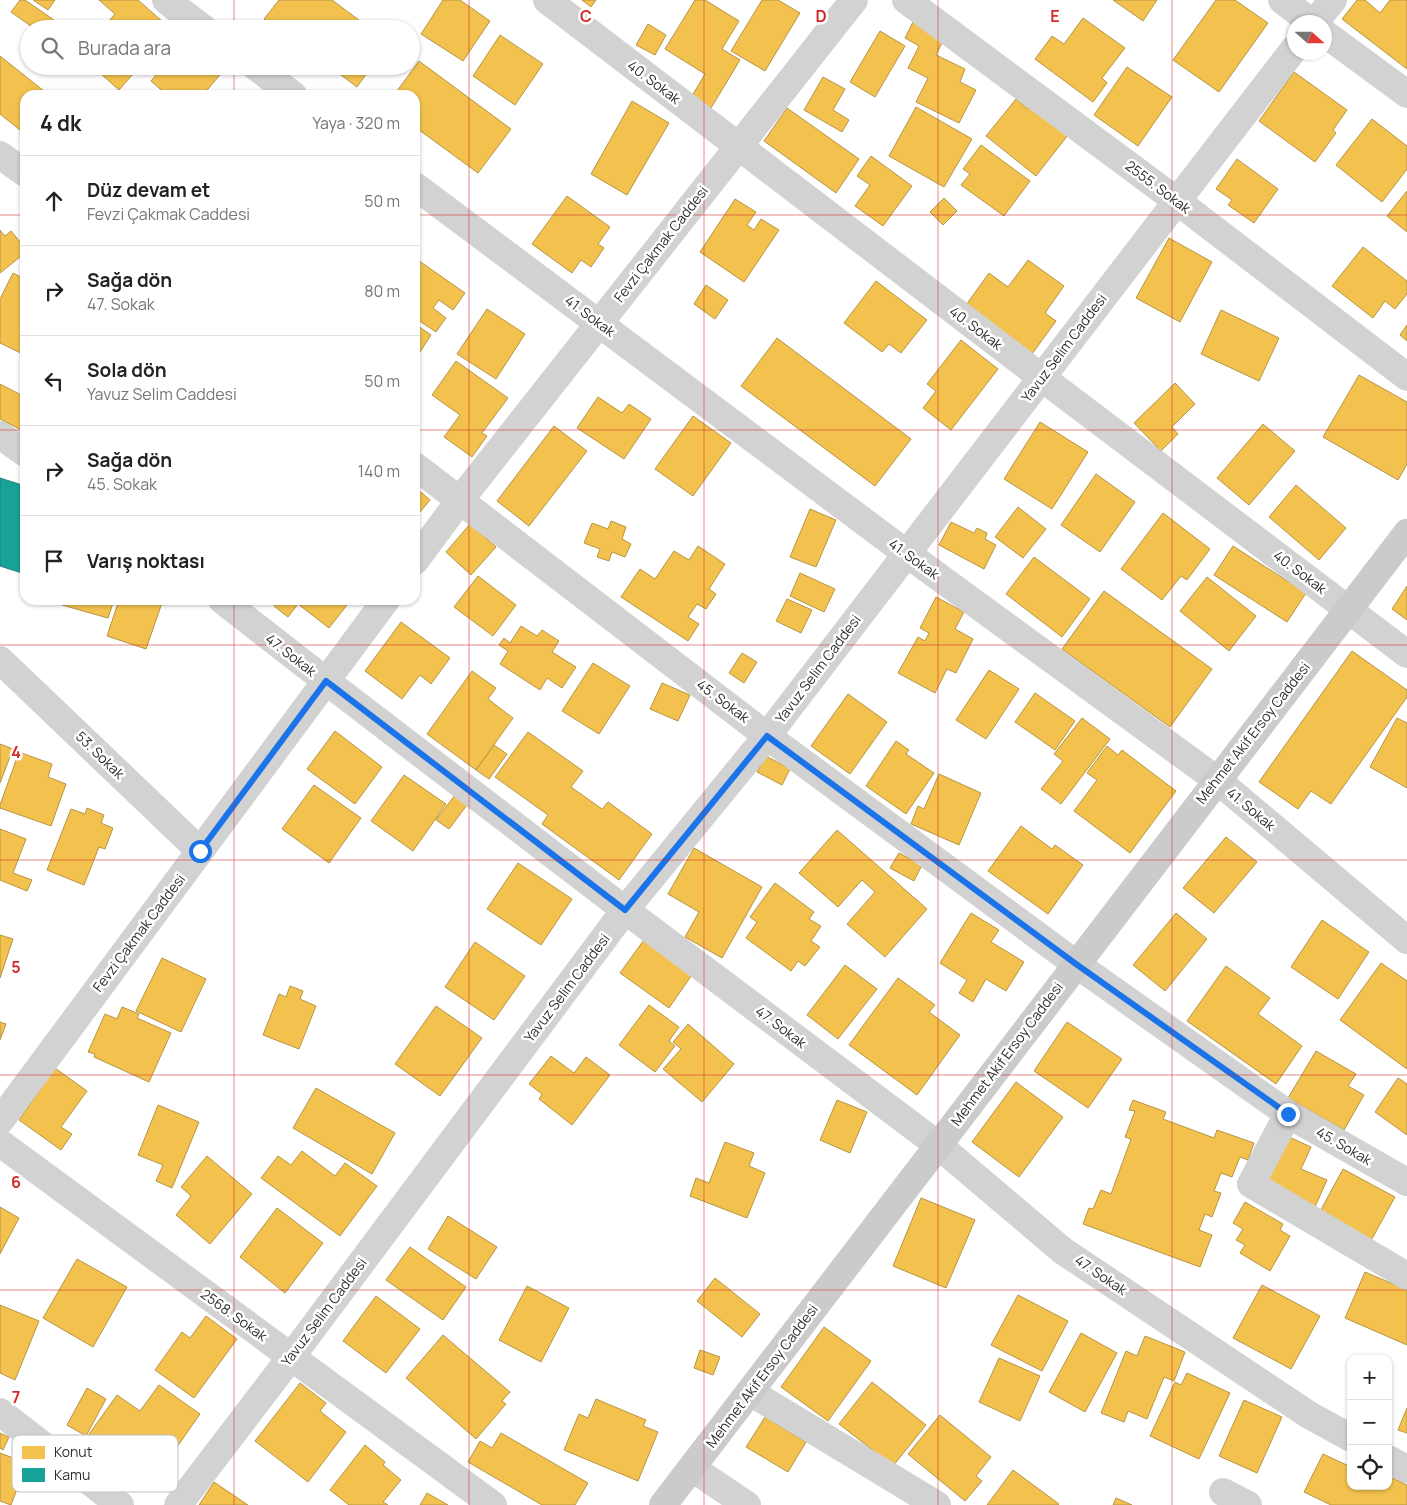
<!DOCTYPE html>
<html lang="tr">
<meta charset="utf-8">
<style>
:root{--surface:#fff;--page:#f2f2f2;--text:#222;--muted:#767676;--line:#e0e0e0}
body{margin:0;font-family:Manrope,sans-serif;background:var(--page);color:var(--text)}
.controls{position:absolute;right:15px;bottom:15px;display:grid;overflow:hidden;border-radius:10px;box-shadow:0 1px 4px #0004}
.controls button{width:45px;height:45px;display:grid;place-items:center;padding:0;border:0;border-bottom:1px solid var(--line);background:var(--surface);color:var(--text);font:25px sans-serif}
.compass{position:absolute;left:1287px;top:15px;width:45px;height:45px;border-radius:50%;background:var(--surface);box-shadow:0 1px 4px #0004;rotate:111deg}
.stop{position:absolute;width:15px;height:15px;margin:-11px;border:4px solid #1a73e8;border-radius:50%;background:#fff}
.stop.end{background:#1a73e8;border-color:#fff;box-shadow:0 1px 5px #0008}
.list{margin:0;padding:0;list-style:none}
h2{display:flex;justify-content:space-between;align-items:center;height:65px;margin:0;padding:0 20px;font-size:21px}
h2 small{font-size:16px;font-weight:400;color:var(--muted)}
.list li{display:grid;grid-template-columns:32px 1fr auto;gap:15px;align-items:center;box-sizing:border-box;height:90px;padding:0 20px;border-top:1px solid var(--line)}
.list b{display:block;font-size:19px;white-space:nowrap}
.list p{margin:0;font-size:16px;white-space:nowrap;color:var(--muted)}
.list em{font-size:16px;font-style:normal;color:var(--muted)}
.icon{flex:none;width:28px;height:28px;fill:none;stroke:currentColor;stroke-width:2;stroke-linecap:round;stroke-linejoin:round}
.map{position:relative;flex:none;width:1407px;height:1505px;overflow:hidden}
.search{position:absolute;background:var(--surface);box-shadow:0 1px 4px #0004;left:20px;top:20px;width:400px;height:55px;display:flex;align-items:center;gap:12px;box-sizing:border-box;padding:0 18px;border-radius:28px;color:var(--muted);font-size:19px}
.panel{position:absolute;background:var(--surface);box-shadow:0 1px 4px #0004;left:20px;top:90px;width:400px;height:515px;border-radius:15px}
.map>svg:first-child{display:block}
.homes{fill:#f2c14e;stroke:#b79544}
.public{fill:#17a398;stroke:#1e8078}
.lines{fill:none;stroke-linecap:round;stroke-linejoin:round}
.street{stroke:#d2d2d2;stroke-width:28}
.secondary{stroke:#cbcbcb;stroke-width:28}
.route{stroke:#1a73e8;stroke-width:6}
.grid{fill:none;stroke:#d62828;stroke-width:1;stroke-opacity:0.55}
.labels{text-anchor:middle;stroke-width:5;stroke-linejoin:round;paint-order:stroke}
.street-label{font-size:14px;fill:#2d2d2d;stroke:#fff}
.key{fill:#fff;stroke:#c0c0c0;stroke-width:1}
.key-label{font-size:14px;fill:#2d2d2d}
.grid-label{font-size:16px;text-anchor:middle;font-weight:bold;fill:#d62828;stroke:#fff;stroke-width:5;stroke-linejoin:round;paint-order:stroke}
</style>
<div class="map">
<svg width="1407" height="1505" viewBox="0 0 1407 1505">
<rect width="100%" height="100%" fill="#fff"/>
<g class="homes">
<path d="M20,0H25L54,20L48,29H35L11,12Z"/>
<path d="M33,0H55L48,10Z"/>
<path d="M99,0H138L171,29H102L115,14Z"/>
<path d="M279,0H332L371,29H278L264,19Z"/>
<path d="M443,0H460L490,21L463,61L421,34Z"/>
<path d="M582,0H596L591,7Z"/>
<path d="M695,0H705L739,21L722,49L740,60L711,108L692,96L705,74L665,49Z"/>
<path d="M762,0H778L800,13L765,71L731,51Z"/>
<path d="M1113,0H1157L1143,21Z"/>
<path d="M1216,0H1235L1268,23L1219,92L1173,60Z"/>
<path d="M1357,0H1365L1380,13L1390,0H1407V69L1342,19Z"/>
<path d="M1083,18L1125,48L1102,78L1107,83L1093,102L1035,59L1052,36L1064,44Z"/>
<path d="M914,20L945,37L936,55L965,69L960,82L976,90L959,123L916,102L928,78L908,68L919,46L905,38Z"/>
<path d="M648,24L666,35L655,55L636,45Z"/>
<path d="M880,31L905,46L875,97L850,82Z"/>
<path d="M500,35L543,64L515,105L473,76Z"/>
<path d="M0,56L49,95H25V134L0,114Z"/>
<path d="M419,61L511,129L478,173L415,127V95H394Z"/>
<path d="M92,66H140L119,90Z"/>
<path d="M163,66H220L224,70L203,95H167L151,81Z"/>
<path d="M329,66H372L357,87Z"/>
<path d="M1127,67L1172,97L1138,146L1094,115Z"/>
<path d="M1294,72L1347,110L1333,130L1336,133L1315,162L1259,121Z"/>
<path d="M823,77L845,89L833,110L849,120L842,132L804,110Z"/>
<path d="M1016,99L1028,109L1030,106L1068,135L1036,176L986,136Z"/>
<path d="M632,101L669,123L627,195L591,174Z"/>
<path d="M916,107L972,139L944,187L889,156Z"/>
<path d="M787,108L859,159L836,193L764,141Z"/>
<path d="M1372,119L1407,146V169L1382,202L1336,165Z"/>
<path d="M981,145L1030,181L1004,216L961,185L970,174L963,169Z"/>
<path d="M871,156L912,186L883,226L855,206L870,185L857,176Z"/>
<path d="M1237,159L1278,189L1254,223L1228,205L1232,200L1216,189Z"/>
<path d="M1407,191V232L1387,216Z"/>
<path d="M567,196L610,227L598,244L604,248L591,267L581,260L572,273L532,244Z"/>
<path d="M944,198L957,211L943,225L930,212Z"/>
<path d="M735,199L756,212L747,225L754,230L761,219L779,230L744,282L700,252Z"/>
<path d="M0,230L5,236L11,231L25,248V253L0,273Z"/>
<path d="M1169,238L1212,262L1180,322L1136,298Z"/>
<path d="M1363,247L1407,281V294L1395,309L1385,301L1373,318L1332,286Z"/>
<path d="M415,258L465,293L453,310L439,300L433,308L446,318L436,332L415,318Z"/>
<path d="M1028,260L1064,286L1045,313L1056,321L1032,354L966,305L989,273L1008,287Z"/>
<path d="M13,273L25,279V355L0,343V299Z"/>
<path d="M876,281L927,320L901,353L889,344L882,352L844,323Z"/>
<path d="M706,285L728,300L715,319L694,304Z"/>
<path d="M487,309L525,334L496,379L457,354Z"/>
<path d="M1221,310L1279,338L1259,381L1201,354Z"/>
<path d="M415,324L431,335L420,352L415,349Z"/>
<path d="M1407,325V341L1400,335Z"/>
<path d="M777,338L911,439L875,486L741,386Z"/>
<path d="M961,340L998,369L951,430L923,408L936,391L927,384Z"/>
<path d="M456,361L508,398L482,433L487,436L472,457L444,437L460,415L432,395Z"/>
<path d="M1359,375L1407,402V464L1398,480L1323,437Z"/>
<path d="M1175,383L1195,404L1172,427L1178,434L1161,451L1134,423Z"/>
<path d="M0,384L25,397V432L0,419Z"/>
<path d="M598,397L622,413L629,404L651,419L624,459L577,428Z"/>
<path d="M693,416L731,443L693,496L655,469Z"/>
<path d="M1040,422L1088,452L1052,509L1004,479Z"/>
<path d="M1263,424L1295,451L1249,505L1217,478Z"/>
<path d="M554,426L587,451L529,526L497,501Z"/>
<path d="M1096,474L1135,502L1100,552L1061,525Z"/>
<path d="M1296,485L1346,528L1319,560L1269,517Z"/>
<path d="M415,487L430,500L415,518Z"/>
<path d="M1018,507L1046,529L1023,558L995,537Z"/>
<path d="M810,509L836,520L816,567L790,557Z"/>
<path d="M1163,513L1210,549L1187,580L1181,576L1162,600L1121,569Z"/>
<path d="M611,521L626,527L622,539L631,544L625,557L612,552L609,561L597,557L600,549L584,543L592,523L608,529Z"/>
<path d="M951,522L974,533L977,528L987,533L985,539L996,545L984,569L939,545Z"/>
<path d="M470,524L496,547L471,575L446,552Z"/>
<path d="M698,546L725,564L709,589L716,594L706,609L697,604L688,617L699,624L688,641L621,597L640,569L655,579L674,551L689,560Z"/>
<path d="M1233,546L1306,593L1287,622L1214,575Z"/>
<path d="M1034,557L1090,599L1062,637L1006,594Z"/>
<path d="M800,573L835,589L824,612L790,596Z"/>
<path d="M478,576L516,605L493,636L454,607Z"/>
<path d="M1207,577L1256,616L1229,651L1180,611Z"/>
<path d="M1407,586V620L1392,609Z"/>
<path d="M1104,591L1212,669L1170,727L1062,649Z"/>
<path d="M936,597L964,612L955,629L973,639L956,673L947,669L935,693L898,673L918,637L925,641L929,633L920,628Z"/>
<path d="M787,599L812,610L801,633L776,621Z"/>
<path d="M64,600H114L108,618L62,605Z"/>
<path d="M119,600H163L146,649L107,636Z"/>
<path d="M279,600H351L329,628L298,604L288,617L274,606Z"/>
<path d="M401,622L450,658L431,684L420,675L402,699L365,671Z"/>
<path d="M521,626L537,636L542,630L559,641L552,652L576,667L562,688L547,678L540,690L500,664L508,651L499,645L504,638L510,643Z"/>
<path d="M1352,651L1407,690V697L1331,804L1311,791L1298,809L1259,782Z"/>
<path d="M742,653L757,662L744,683L729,673Z"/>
<path d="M593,663L630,686L599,734L562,711Z"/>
<path d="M989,670L1019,689L986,739L956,720Z"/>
<path d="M472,671L496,688L488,699L513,718L476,770L427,734Z"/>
<path d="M662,683L690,695L678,721L650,709Z"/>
<path d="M1035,693L1075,721L1055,750L1015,722Z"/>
<path d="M848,694L887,722L850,774L811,746Z"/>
<path d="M1082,718L1110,739L1061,804L1041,789L1063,761L1054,754Z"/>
<path d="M1397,718L1407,723V788L1370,767Z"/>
<path d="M335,731L382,767L355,804L307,769Z"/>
<path d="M528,732L583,771L571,787L602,809L608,802L652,834L619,880L542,824L548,815L495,777Z"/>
<path d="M896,741L909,750L906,754L934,773L906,814L866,786Z"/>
<path d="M0,744L13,749L0,783Z"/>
<path d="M494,745L507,754L489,779L476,770Z"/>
<path d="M1107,746L1118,755L1122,750L1176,791L1130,853L1074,811L1097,780L1087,773Z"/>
<path d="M19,752L52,764L48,777L66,784L51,826L0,808V805Z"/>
<path d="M766,756L790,769L782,785L757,772Z"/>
<path d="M939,774L981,793L959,845L911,824L918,806L924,809Z"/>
<path d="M404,775L446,804L413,851L371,821Z"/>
<path d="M314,785L361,818L329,863L282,829Z"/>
<path d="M455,795L467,805L449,829L436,820Z"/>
<path d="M87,808L104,815L101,823L113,828L105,849L99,847L84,885L47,870L71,809L85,814Z"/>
<path d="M1021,826L1052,849L1055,845L1083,865L1048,914L988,871Z"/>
<path d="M0,829L26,839L13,873L32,880L27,891L0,880Z"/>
<path d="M837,830L927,909L885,957L847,924L875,892L862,880L838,907L799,873Z"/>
<path d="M1226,837L1257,862L1214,913L1183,888Z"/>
<path d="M694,848L762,887L722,958L685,937L699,912L668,894Z"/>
<path d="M899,853L922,865L914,881L890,868Z"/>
<path d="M518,863L572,899L541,945L487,909Z"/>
<path d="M775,883L814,912L809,919L821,926L811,941L820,947L805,966L798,961L791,971L746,938L757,922L750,917Z"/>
<path d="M971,913L999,930L991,942L1024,962L1006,991L986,979L973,1002L959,993L967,980L940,963Z"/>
<path d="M1176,913L1207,939L1165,991L1133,965Z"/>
<path d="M1322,920L1369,952L1338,999L1291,967Z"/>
<path d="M0,935L13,939L0,978Z"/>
<path d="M646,937L694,972L669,1008L620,973Z"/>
<path d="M475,942L525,976L494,1020L445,987Z"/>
<path d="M162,958L206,979L181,1032L136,1011Z"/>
<path d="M1381,963L1407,981V1069L1340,1020Z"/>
<path d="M845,965L877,989L838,1039L807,1015Z"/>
<path d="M1226,966L1270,998L1258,1014L1302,1046L1276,1084L1187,1021Z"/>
<path d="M898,978L935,1005L929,1012L960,1035L917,1095L849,1045Z"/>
<path d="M290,986L303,991L300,999L316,1006L299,1049L263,1035L279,994L286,997Z"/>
<path d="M649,1005L679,1027L669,1041L675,1046L655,1072L619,1045Z"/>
<path d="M436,1006L482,1038L440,1096L395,1064Z"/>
<path d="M122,1007L139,1014L137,1018L171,1033L149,1082L94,1057L95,1054L88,1052L105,1014L117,1019Z"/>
<path d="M0,1022L6,1024L0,1040Z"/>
<path d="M1067,1022L1122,1059L1088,1108L1034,1071Z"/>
<path d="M688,1024L734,1064L702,1102L663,1069L681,1049L673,1042Z"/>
<path d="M1316,1051L1356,1074L1348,1086L1364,1095L1344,1130L1288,1098Z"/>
<path d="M551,1056L574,1073L586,1057L610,1075L572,1125L539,1099L542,1094L529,1084Z"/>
<path d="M55,1068L87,1091L61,1127L72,1134L61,1150L19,1120Z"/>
<path d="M1398,1078L1407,1084V1135L1375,1112Z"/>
<path d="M1016,1082L1063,1117L1019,1177L972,1142Z"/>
<path d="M316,1088L395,1133L372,1174L293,1128Z"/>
<path d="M837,1100L867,1112L850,1153L820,1140Z"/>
<path d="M1133,1100L1166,1112L1163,1119L1214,1138L1217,1130L1254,1143L1248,1160L1240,1157L1232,1177L1221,1173L1214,1191L1221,1193L1212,1217L1205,1214L1199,1230L1212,1235L1200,1267L1083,1224L1089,1208L1093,1209L1101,1190L1111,1194L1131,1139L1125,1137L1135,1111L1129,1110Z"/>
<path d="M158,1105L199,1122L172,1188L156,1181L163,1165L138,1155Z"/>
<path d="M1287,1136L1311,1147L1301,1169L1327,1180L1314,1209L1264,1186Z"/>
<path d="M725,1142L754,1153L749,1166L765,1173L747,1218L690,1196L696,1178L709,1183Z"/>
<path d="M302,1151L335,1176L345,1163L377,1186L340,1236L261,1178L278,1156L291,1165Z"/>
<path d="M207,1156L252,1194L210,1244L176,1215L191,1196L181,1187Z"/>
<path d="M1343,1169L1395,1197L1368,1246L1317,1217Z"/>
<path d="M921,1198L975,1220L946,1288L893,1266Z"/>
<path d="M1245,1202L1283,1224L1280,1230L1290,1236L1270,1271L1240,1253L1245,1245L1236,1240L1243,1229L1233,1223Z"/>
<path d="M0,1207L19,1218L0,1254Z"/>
<path d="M277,1208L323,1243L285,1293L240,1257Z"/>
<path d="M448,1216L497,1247L476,1279L428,1249Z"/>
<path d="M410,1247L466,1287L443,1320L386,1280Z"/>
<path d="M77,1259L127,1287L93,1347L43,1318Z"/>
<path d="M1365,1272L1407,1290V1345L1345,1318Z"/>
<path d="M715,1278L760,1314L742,1337L697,1301Z"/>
<path d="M1262,1285L1320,1316L1291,1369L1233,1338Z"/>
<path d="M527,1286L569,1308L541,1362L499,1340Z"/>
<path d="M1018,1295L1068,1321L1042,1371L991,1345Z"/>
<path d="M376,1296L420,1329L386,1373L343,1341Z"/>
<path d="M0,1305L39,1321L15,1380L0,1373Z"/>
<path d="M206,1316L237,1339L194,1398L155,1370L182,1332L190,1338Z"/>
<path d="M824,1327L871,1361L828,1421L781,1387Z"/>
<path d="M1081,1333L1117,1353L1085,1412L1049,1392Z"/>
<path d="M443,1335L510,1392L502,1401L506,1404L476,1439L406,1378Z"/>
<path d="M1145,1336L1185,1352L1174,1381L1164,1377L1147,1419L1128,1411L1124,1422L1101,1413L1126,1351L1137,1356Z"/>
<path d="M700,1350L720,1357L713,1375L694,1368Z"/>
<path d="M999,1358L1040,1376L1020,1421L979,1402Z"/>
<path d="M1187,1373L1230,1393L1199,1459L1150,1436L1175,1382L1181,1385Z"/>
<path d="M872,1382L926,1425L893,1466L839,1424Z"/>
<path d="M300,1383L326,1403L320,1411L346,1432L308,1482L255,1441Z"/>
<path d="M159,1385L200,1414L147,1490L82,1444L117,1395L140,1411Z"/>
<path d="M87,1388L106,1399L86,1436L67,1425Z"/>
<path d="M596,1399L646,1420L643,1426L658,1432L638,1481L564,1450L579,1414L588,1418Z"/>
<path d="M1244,1400L1282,1417L1257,1473L1219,1456Z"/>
<path d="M1407,1408V1433L1398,1430Z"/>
<path d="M940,1415L991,1457L976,1476L982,1481L965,1501L908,1454Z"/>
<path d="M765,1417L806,1442L788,1472L746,1447Z"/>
<path d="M0,1433L9,1437L3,1450L0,1448Z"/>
<path d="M501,1433L588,1483L575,1505H542L468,1462L480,1441L492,1448Z"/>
<path d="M365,1445L385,1462L383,1465L401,1480L383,1502L388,1505H349L330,1490Z"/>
<path d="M0,1453L27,1463L11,1505L0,1501Z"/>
<path d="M1323,1454L1351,1467V1486H1388V1476L1407,1485V1505H1331L1304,1492Z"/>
<path d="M1013,1470L1059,1504L1058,1505H987Z"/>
<path d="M214,1482L248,1505H199Z"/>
<path d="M427,1493L448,1505H420Z"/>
<path d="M1116,1498L1132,1505H1113Z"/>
</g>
<path class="public" d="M0,478L25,486V574L0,566Z"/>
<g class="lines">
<g class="street">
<path d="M166,0L204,29"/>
<path d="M547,0L1041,377L1407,654"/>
<path d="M906,0L1177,201L1407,377"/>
<path d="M1282,0L1311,22"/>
<path d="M1315,22L1333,0"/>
<path d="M1324,33L1407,94"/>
<path d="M255,66L293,95"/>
<path d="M0,155L25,173"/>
<path d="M415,186L906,553L1217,780L1407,940"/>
<path d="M0,435L25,453"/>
<path d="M415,466L767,736L1076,964L1288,1114L1407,1182"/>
<path d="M415,561L460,500L854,0"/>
<path d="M222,600L326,681L625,910L938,1145L1063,1251L1309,1415L1351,1438"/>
<path d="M0,660L200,851"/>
<path d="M1288,1114L1251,1184L1407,1276"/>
<path d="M0,1121L386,600"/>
<path d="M0,1143L493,1505"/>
<path d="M750,1392L937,1505"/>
<path d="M0,1412L120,1505"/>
<path d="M1388,1459L1407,1469"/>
<path d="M692,1468L747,1505"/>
<path d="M1223,1492L1248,1505"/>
<path d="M178,1505L291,1357L625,910L767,736L1177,201L1294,49"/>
</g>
<path class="secondary" d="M663,1505L1407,533"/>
</g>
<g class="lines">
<path class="route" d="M200,851L326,681L625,910L767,736L1076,964L1288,1114"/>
</g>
<path class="grid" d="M234,0V29M469,0V1505M704,0V1505M938,0V1505M1172,0V1505M234,66V95M0,215H25M415,215H1407M0,430H25M415,430H1407M234,600V1505M0,645H1407M0,860H1407M0,1075H1407M0,1290H1407"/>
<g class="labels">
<g class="street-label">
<text transform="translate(654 82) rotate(37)" y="5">40. Sokak</text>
<text transform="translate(1158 187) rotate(37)" y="5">2555. Sokak</text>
<text transform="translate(661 244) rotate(-52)" y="5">Fevzi Çakmak Caddesi</text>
<text transform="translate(590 316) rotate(37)" y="5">41. Sokak</text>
<text transform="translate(976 328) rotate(37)" y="5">40. Sokak</text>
<text transform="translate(1064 348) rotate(-53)" y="5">Yavuz Selim Caddesi</text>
<text transform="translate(914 559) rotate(36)" y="5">41. Sokak</text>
<text transform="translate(1300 572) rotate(37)" y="5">40. Sokak</text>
<text transform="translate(291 655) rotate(38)" y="5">47. Sokak</text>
<text transform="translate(818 669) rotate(-53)" y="5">Yavuz Selim Caddesi</text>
<text transform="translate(723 701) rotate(37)" y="5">45. Sokak</text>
<text transform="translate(1253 733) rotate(-52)" y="5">Mehmet Akif Ersoy Caddesi</text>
<text transform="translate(100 755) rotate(44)" y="5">53. Sokak</text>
<text transform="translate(1251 809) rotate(40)" y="5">41. Sokak</text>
<text transform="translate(139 933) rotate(-53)" y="5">Fevzi Çakmak Caddesi</text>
<text transform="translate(567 988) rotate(-53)" y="5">Yavuz Selim Caddesi</text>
<text transform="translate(781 1027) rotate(37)" y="5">47. Sokak</text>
<text transform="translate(1007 1054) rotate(-53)" y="5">Mehmet Akif Ersoy Caddesi</text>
<text transform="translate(1344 1146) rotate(30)" y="5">45. Sokak</text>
<text transform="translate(1101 1275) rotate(34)" y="5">47. Sokak</text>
<text transform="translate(324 1312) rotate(-53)" y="5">Yavuz Selim Caddesi</text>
<text transform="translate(234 1315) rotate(36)" y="5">2568. Sokak</text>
<text transform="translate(762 1376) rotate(-53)" y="5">Mehmet Akif Ersoy Caddesi</text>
</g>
</g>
<rect x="12" y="1435" width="166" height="57" rx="8" class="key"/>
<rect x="22" y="1446" width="23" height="13" fill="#f2c14e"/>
<rect x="22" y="1468" width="23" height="14" fill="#17a398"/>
<g class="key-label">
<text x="54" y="1457">Konut</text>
<text x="54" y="1480">Kamu</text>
</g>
<g class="grid-label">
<text x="586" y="22">C</text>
<text x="821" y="22">D</text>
<text x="1055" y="22">E</text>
<text x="16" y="758">4</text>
<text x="16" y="973">5</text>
<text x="16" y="1188">6</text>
<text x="16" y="1403">7</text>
</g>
</svg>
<div class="controls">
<button>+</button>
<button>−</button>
<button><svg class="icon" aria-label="locate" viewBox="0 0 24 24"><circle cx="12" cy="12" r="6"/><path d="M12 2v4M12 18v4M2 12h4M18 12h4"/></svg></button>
</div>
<svg class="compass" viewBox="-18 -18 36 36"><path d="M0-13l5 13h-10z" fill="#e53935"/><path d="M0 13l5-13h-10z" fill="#767676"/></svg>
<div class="stop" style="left:200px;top:851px"></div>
<div class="stop end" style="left:1288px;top:1114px"></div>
<div class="search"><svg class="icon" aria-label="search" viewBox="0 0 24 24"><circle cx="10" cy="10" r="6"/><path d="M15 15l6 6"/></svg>Burada ara</div>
<section class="panel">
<h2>4 dk<small>Yaya · 320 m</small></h2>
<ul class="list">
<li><svg class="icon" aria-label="ahead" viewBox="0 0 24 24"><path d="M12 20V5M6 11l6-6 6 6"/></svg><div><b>Düz devam et</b><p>Fevzi Çakmak Caddesi</p></div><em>50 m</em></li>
<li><svg class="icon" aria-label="right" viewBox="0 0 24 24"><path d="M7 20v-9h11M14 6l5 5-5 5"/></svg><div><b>Sağa dön</b><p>47. Sokak</p></div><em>80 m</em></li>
<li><svg class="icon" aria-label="left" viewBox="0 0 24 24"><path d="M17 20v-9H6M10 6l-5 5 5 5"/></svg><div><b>Sola dön</b><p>Yavuz Selim Caddesi</p></div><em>50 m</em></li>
<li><svg class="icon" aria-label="right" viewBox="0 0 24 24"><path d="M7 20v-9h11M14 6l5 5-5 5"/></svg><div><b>Sağa dön</b><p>45. Sokak</p></div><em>140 m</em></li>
<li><svg class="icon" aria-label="arrive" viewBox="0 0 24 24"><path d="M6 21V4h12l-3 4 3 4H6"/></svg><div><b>Varış noktası</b></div></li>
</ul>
</section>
</div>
